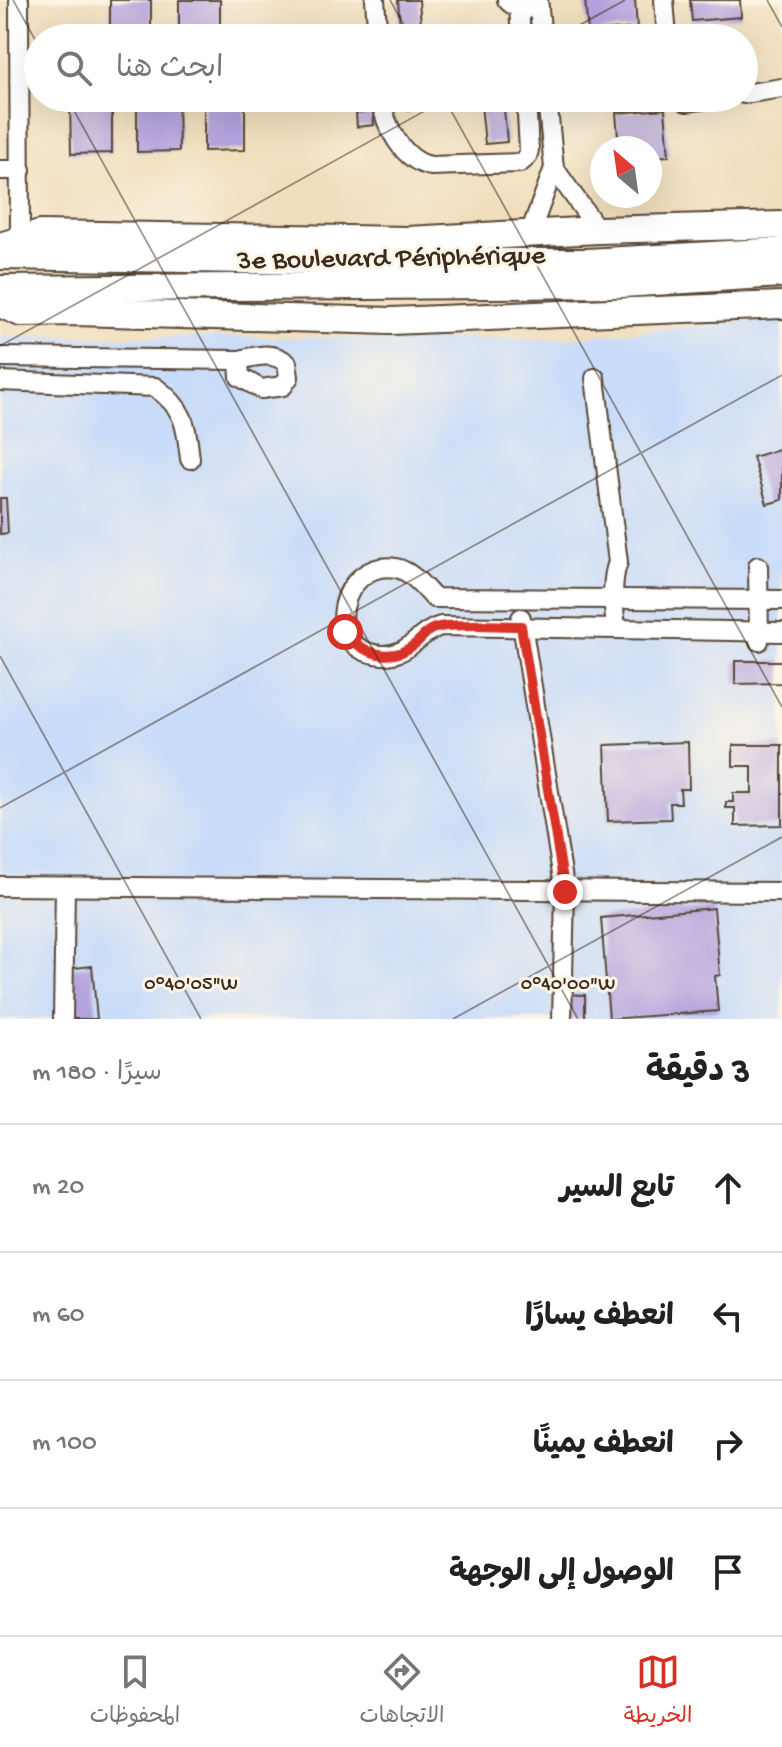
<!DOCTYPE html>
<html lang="ar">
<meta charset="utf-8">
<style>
:root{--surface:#fff;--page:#f6f6f6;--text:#222;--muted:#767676;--line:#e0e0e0;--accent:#d93025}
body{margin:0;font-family:"Gochi Hand","Playpen Sans Arabic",sans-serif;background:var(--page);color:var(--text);direction:rtl}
.compass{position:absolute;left:590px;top:136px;width:72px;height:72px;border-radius:50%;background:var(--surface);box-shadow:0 8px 32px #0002;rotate:331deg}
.stop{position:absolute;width:24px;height:24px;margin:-18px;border:6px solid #d93025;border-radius:50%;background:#fff}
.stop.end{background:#d93025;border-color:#fff;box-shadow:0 2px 8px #0008}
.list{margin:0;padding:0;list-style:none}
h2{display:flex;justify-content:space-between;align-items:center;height:104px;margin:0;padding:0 32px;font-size:34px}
h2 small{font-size:26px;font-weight:400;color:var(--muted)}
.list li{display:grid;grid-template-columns:52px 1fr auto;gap:24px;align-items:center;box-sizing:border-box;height:128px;padding:0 32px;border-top:2px solid var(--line)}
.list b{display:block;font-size:30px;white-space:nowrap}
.list em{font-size:26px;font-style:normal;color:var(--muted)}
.icon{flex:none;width:44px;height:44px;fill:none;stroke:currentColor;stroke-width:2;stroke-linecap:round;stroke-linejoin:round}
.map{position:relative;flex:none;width:782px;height:1019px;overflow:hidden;direction:ltr}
.search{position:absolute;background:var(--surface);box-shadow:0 8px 32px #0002;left:24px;right:24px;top:24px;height:88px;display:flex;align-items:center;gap:20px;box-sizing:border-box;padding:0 28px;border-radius:44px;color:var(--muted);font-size:30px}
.sheet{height:616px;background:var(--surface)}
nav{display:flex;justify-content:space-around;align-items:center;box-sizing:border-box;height:112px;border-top:2px solid var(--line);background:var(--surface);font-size:22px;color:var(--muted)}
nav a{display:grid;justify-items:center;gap:4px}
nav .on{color:var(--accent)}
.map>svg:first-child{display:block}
.built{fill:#c9dcf9}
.building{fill:#b2a3de}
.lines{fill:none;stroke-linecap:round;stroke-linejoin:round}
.minor-casing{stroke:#564536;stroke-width:22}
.highway-casing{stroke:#564536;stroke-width:30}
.minor{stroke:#fff;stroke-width:18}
.highway{stroke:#fff;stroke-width:26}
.route{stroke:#d93025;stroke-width:10}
.ticks{fill:none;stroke:#3b2a1e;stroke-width:2;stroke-opacity:0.45}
.labels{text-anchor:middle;stroke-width:6;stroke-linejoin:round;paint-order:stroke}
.street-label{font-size:28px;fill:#3b2a1e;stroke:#fcf5e5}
.ticks-label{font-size:20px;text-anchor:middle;fill:#3b2a1e;stroke:#fcf5e5;stroke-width:6;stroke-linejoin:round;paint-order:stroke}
</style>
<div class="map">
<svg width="782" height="1019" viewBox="0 0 782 1019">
<rect width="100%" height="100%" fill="#fcf5e5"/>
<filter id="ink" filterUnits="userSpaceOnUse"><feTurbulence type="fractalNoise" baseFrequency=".0125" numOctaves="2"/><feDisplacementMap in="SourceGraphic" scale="16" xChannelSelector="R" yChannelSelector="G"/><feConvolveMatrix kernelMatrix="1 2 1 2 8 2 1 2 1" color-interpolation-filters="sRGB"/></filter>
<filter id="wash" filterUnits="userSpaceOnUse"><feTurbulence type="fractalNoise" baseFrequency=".006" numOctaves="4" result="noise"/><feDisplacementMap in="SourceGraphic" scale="32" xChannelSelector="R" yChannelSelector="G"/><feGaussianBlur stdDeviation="1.8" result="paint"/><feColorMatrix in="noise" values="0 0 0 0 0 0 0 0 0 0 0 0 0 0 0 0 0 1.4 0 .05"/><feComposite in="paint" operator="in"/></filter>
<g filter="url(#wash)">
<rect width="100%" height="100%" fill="#f0debc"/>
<path class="built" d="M782,318V1019H0V336L560,339Z"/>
<g id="blocks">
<g class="building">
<rect x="110" y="0" width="41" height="36"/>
<rect x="179" y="0" width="41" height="33"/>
<path d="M398,0H419L422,38H401Z"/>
<path d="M585,0H635L637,28L588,32Z"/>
<path d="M690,0H740L741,17L692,21Z"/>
<path d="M70,98H112V153L71,154Z"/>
<path d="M137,98H178L179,151L137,152Z"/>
<path d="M204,98H245V150L204,151Z"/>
<path d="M406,98H503L507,142L485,144L481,104L407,110Z"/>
<path d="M665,109L669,156L650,157V148H619L616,113Z"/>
<path d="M373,111L374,125L357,127L356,113Z"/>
<path d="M782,448V500L767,504L753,457Z"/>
<path d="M0,498H6L8,533L0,534Z"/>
<path d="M735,661H782V683L735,684Z"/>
<path d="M688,742L689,789H680L681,803H670L671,819L608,821L605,745Z"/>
<path d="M733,745H782V825L735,826V808H726V802H733V793H752V766H733Z"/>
<path d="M714,908L720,975L715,976L718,1011L609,1019L601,918Z"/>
<path d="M92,966L97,1019H60L56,970Z"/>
<path d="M561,994L585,995V1019H560Z"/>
</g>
</g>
</g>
<g filter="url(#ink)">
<use href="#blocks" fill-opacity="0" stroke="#564536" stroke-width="2"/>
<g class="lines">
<g class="minor-casing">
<g id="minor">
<path d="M19,0L20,240"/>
<path d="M375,0L378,38"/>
<path d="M507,0C515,10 527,8 539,8"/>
<path d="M538,0L542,38"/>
<path d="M664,0L667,38"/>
<path d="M519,7L521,38"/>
<path d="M744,94L782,88"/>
<path d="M381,98C384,125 403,161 431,166L520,163L527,157L529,150L526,98"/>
<path d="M681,98L686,102L716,98"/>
<path d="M554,168L598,230"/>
<path d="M0,170H21"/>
<path d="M530,233L554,168L547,98"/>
<path d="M0,357L239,360C257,356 272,351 287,363L289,377L283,386L261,389L240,377L239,360"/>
<path d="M595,378L618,562C610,583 614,607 616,629"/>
<path d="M0,381L155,387C185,409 186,424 190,459"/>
<path d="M758,566L759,641"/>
<path d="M782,600L434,598C424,587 411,571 396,568C341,558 318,651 382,655C410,656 418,632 441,626L782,632"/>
<path d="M521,618L565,892L562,1019"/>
<path d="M0,886L782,892"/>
<path d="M63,1019L65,887"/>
</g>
</g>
<g class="highway-casing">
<g id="highway">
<path d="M0,246L40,234L407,240L598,230L782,225"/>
<path d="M0,256L384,262H587L782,251"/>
<path d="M0,289L623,284L782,274"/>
<path d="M0,304L21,313L76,312L391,321L782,305"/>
</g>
</g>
<use href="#minor" class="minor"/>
<use href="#highway" class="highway"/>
</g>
</g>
<g class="lines" filter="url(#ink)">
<path class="route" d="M345,632C362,654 391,664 415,644C425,636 426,629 439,627C465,623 495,626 521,626L565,892"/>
</g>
<path class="ticks" d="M13,0L38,45M390,0L411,38M767,0L782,27M556,38L625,0M67,98L578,1019M444,98L782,707M0,346L448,98M0,656L201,1019M0,808L782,375M453,1019L782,837"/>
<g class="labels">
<g class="street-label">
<text transform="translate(391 255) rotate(-1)" y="10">3e Boulevard Périphérique</text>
</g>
</g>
<g class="ticks-label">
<text x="191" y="989">0°40'05"W</text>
<text x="568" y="989">0°40'00"W</text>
</g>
</svg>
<svg class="compass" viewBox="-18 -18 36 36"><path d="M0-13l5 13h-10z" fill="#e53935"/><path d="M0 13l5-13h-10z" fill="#767676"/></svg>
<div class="stop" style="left:345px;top:632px"></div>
<div class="stop end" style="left:565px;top:892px"></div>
<div class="search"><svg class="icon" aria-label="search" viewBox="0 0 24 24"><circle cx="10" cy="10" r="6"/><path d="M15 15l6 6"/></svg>ابحث هنا</div>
</div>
<section class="sheet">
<h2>3 دقيقة<small>سيرًا · 180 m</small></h2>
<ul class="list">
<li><svg class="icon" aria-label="ahead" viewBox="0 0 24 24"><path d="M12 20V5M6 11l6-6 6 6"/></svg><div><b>تابع السير</b></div><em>20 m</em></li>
<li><svg class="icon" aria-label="left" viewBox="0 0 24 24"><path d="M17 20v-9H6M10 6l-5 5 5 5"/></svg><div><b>انعطف يسارًا</b></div><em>60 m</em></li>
<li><svg class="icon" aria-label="right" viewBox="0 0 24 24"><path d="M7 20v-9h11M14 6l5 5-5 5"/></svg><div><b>انعطف يمينًا</b></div><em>100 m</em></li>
<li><svg class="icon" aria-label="arrive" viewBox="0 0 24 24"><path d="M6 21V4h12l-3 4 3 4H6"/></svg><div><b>الوصول إلى الوجهة</b></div></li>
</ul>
</section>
<nav>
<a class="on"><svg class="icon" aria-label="map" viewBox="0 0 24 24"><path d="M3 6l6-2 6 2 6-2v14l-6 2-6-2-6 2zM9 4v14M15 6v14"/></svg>الخريطة</a>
<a><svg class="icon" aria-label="directions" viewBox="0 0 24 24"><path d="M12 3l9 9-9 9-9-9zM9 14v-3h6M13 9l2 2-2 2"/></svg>الاتجاهات</a>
<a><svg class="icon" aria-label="saved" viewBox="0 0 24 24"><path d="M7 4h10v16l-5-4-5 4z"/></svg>المحفوظات</a>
</nav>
